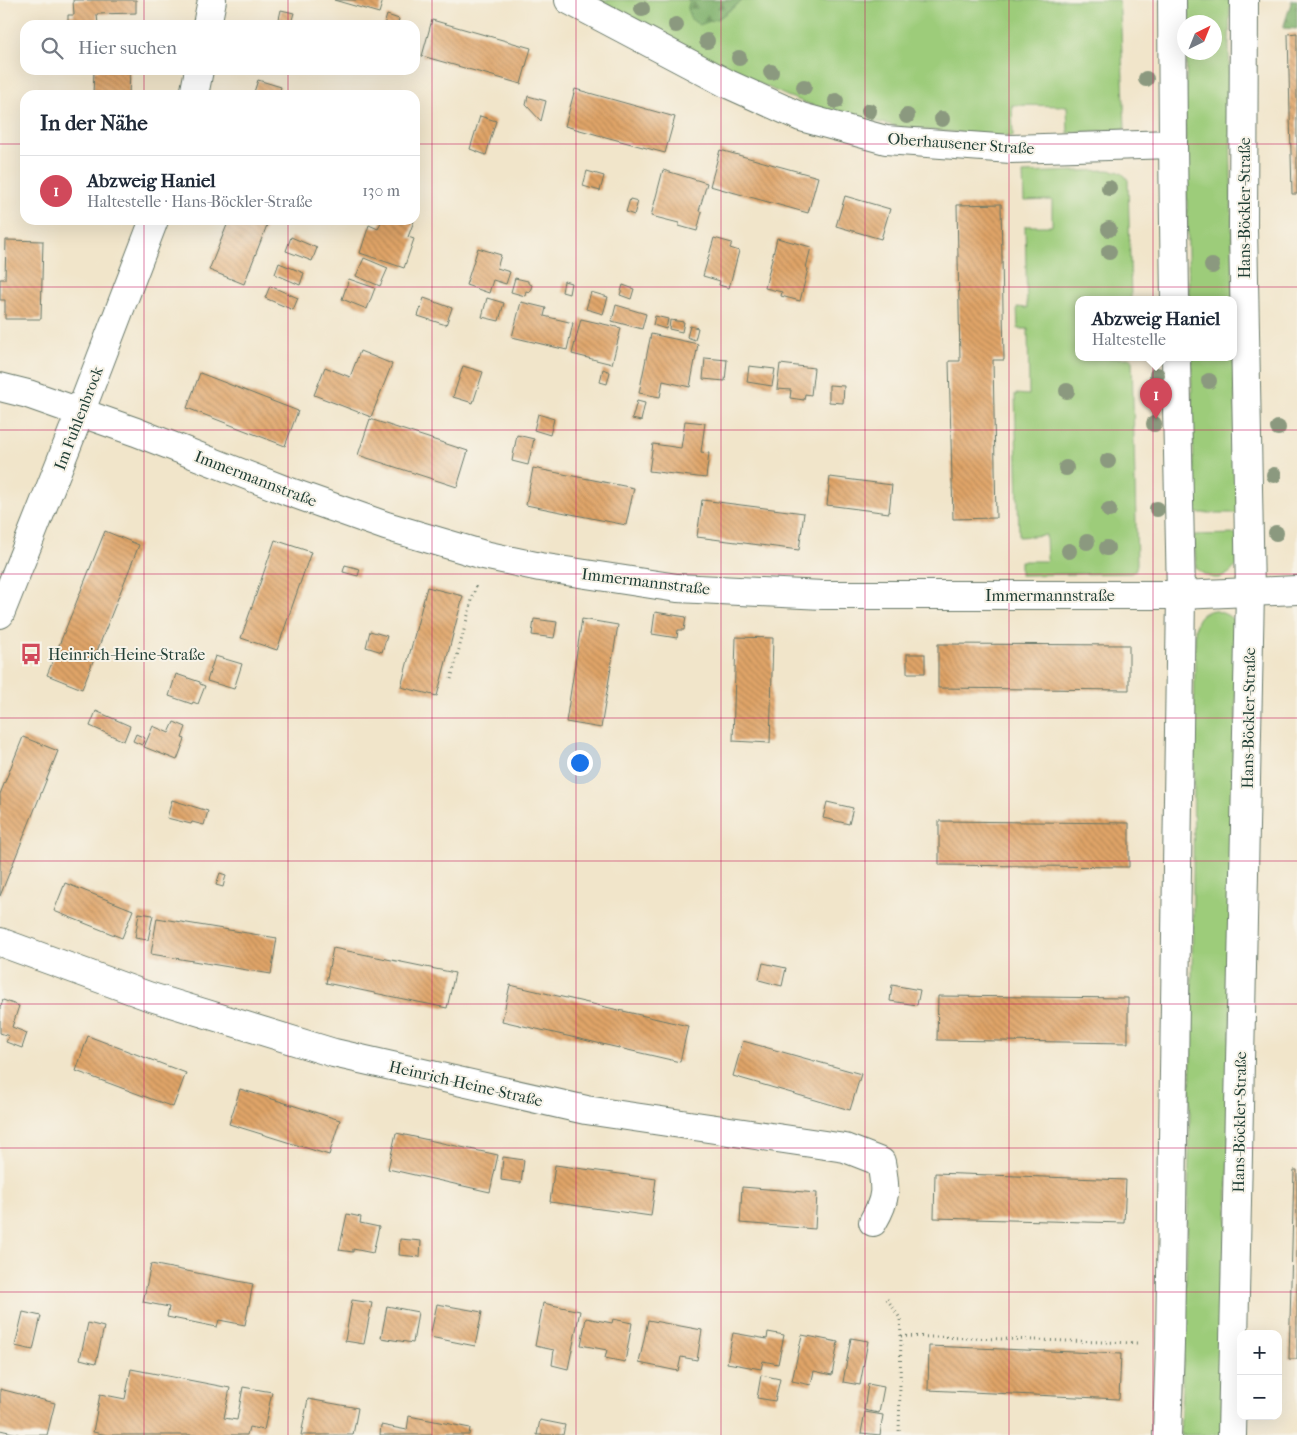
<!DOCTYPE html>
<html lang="de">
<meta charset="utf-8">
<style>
:root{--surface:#fff;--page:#f2f2f3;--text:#1f2937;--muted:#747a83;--line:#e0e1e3;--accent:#d1495b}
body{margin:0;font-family:"IM FELL French Canon",serif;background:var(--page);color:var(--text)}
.controls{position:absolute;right:15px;bottom:15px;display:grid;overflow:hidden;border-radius:10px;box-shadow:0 5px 20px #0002}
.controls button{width:45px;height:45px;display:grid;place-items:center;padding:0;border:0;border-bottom:1px solid var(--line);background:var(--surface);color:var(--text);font:25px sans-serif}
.compass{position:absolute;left:1177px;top:15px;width:45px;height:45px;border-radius:50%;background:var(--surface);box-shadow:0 5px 20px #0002;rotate:43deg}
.you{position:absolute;left:579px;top:762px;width:18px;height:18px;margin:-12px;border:4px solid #fff;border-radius:50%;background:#1a73e8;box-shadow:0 0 0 8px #1a73e833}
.badge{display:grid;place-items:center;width:32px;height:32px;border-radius:50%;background:var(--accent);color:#fff;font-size:16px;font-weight:700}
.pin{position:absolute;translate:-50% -41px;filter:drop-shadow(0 1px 2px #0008)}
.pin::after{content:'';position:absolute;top:26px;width:18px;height:15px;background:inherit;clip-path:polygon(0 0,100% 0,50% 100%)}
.popup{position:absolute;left:1075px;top:296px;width:162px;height:65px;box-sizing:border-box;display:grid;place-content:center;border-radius:10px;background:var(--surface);filter:drop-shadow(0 1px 4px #0005);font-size:16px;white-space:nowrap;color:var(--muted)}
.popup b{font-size:19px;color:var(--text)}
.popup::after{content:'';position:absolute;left:50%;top:100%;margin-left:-10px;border:10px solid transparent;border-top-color:var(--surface)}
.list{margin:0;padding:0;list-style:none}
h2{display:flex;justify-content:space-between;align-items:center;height:65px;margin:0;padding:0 20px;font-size:21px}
h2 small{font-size:16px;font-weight:400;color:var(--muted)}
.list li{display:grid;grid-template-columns:32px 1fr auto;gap:15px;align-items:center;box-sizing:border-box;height:70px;padding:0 20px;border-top:1px solid var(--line)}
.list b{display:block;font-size:19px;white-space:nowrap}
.list p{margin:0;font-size:16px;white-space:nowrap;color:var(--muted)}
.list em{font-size:16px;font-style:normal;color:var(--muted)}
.icon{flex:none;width:28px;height:28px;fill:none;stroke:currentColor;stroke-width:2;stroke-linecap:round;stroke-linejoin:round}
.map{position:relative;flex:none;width:1297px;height:1435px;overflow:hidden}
.search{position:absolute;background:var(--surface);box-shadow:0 5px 20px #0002;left:20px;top:20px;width:400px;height:55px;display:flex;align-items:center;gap:12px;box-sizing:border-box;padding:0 18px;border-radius:15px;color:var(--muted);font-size:19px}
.panel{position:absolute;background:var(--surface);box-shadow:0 5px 20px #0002;left:20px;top:90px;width:400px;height:135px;border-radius:15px}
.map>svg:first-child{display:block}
.grass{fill:#9dcc7a;stroke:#5e8457}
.forest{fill:url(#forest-firs);stroke:#4e764f}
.building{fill:url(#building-back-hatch)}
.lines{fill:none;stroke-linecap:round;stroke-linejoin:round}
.minor-casing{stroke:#687868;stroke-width:30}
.tertiary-casing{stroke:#687868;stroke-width:30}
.secondary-casing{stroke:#687868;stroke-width:30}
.path{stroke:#687868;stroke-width:3;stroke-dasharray:1 4;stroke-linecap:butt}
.minor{stroke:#fff;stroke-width:28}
.tertiary{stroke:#fff;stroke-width:28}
.secondary{stroke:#fff;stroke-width:28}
.tree{fill:#8b997f}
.grid{fill:none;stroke:#c2185b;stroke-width:1;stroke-opacity:0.55}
.labels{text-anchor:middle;stroke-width:4;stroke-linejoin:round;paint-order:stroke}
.street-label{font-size:16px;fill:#1f3d34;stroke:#f7f3e8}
.poi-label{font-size:16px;fill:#1f3d34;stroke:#f7f3e8;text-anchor:start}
</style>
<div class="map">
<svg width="1297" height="1435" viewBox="0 0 1297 1435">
<defs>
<pattern id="forest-firs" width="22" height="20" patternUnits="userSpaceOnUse" patternTransform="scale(1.25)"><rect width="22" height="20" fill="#7eb06a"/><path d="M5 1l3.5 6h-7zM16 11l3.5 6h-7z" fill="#679058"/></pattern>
<pattern id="building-back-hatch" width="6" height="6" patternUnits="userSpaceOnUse" patternTransform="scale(1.25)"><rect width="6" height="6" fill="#e0a468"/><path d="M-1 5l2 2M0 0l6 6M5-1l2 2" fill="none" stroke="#b58756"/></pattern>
</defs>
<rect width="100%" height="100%" fill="#f7f3e8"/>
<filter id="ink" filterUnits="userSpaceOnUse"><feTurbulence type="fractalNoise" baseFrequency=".02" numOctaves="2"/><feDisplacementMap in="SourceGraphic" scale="10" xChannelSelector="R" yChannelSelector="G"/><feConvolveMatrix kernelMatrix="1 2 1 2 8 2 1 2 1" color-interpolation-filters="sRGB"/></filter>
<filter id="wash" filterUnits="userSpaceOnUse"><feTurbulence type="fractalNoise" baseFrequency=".0096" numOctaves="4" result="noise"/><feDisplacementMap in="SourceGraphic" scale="20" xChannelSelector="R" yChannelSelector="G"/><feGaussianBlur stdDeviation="1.12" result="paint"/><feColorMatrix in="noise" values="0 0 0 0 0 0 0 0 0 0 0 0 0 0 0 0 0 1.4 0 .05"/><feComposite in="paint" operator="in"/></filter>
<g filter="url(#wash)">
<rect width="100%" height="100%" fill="#f1e5ca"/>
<g class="grass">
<path d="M598,0H690L688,8L719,18L743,0H1119L1121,28L1125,129L1068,133L1067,106L1012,105L1013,137L904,128L827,111L787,96L736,73L653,28Z"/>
<path d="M1189,0H1230L1229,47L1233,300H1189L1185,113L1187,53L1214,52V22H1188Z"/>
<path d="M1107,170C1118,171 1122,171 1128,180L1131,300H1078V358H1132L1137,564L1135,571L1131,573L1020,575V561H1047L1046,535L1019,537L1015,394L1029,395L1028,329H1018L1017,307L1027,308L1025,226H1052V200L1024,201L1023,173Z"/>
<path d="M1191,358H1234L1238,513H1195Z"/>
<path d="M1238,534V564C1224,581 1213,583 1196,568L1194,535Z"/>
<path d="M1214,610C1228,615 1234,616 1237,631L1224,1435H1180C1192,1166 1193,897 1195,629C1196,617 1203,611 1214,610Z"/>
</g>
<g class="forest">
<path d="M690,0H743L719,18L699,25L690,18L688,8Z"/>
<path d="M1292,0H1297V29L1283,28Z"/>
</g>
<g id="blocks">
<g class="building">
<path d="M73,0H136V13L97,14L98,25H68V15H74Z"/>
<path d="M334,0H383L379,13Z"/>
<path d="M281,10L294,13L291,23L279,19Z"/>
<path d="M387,15L399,19L397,25H384Z"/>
<path d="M432,20L531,48L521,84L422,56Z"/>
<path d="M1297,33V194H1292L1288,34Z"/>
<path d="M94,70H130L129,95H93Z"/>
<path d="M258,80L281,87L278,95H253Z"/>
<path d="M575,89L675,117L665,153L565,126Z"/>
<path d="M528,96L546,101L541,121L526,105Z"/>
<path d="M480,116L496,121L486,155L470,149Z"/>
<path d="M720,150L818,177L808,213L710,186Z"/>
<path d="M663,170L707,183L699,211L702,212L697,231L679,226V223L651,216Z"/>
<path d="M587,171L604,176L600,191L583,186Z"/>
<path d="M845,196L890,209L881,239L836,226Z"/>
<path d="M630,199L638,201L634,215L626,212Z"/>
<path d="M1001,204L1004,360H993L996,518L953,519L949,361H960L957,205Z"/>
<path d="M229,220H269L244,284L209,270Z"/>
<path d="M382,220L414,221L408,237L414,239L404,268L360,253L369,225L378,229Z"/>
<path d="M291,237L317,248L312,261L286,251Z"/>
<path d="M714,238L732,243L730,248L739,251L729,288L719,285L720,281L703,276Z"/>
<path d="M777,238L811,247L806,268L808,269L800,301L781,296L782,292L765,288Z"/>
<path d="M6,240L43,241L41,319H5V300H0V279H5Z"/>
<path d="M478,248L501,255L497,268L510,272L506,284L493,280L489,293L466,285Z"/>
<path d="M364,258L388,268L380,286L356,276Z"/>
<path d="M279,263L304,273L300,285L275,274Z"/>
<path d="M515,278L528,281V283L532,285L530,292L526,291L525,296L511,292Z"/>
<path d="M349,279L375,288L367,309L342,299Z"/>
<path d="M564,281L571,283L569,294L562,292Z"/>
<path d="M623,285L634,289L631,299L620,295Z"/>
<path d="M270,286L298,298L293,310L265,298Z"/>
<path d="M591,292L608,297L603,314L586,309Z"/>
<path d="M424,298L452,308L446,325L418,316Z"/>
<path d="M487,298L504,303L499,321L482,317Z"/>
<path d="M521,302L546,308L544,316L573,323L567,350L512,337Z"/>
<path d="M616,305L646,314L642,329L612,321Z"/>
<path d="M655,316L668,319L666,329L653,325Z"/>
<path d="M581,319L621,328L612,364L572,354Z"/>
<path d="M670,320L684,322L682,332L669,329Z"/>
<path d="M690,326L698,328L695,340L687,337Z"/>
<path d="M651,334L698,344L690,387L663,381L660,397L639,393Z"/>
<path d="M360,351L392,364L371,417L314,395L325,367L350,377Z"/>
<path d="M705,358L727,360L725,381L703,379Z"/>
<path d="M780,364L814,368L811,395L805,394L804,400L790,398L791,390L777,389Z"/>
<path d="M463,366L483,372L473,403L453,397Z"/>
<path d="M749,366L775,369L772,386L747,382Z"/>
<path d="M603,369L610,372L607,384L600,382Z"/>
<path d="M200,373L298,411L285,446L187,408Z"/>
<path d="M829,385L844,386L843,403L829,402Z"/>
<path d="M637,401L645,403L641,421L632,419Z"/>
<path d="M538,414L554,419L550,435L534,430Z"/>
<path d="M370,419L468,451L457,487L358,455Z"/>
<path d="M685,421L705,423L701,452L709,453L706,478L649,471L653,444L681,448Z"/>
<path d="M517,435L534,439L528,465L512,461Z"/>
<path d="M533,468L634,488L626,525L526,505Z"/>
<path d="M830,477L892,485L889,513L827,505Z"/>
<path d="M702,500L804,513L799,550L697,537Z"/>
<path d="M105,531L139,545L82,689L47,675Z"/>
<path d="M275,540L311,552L277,650L241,638Z"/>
<path d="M345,565L360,569L358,576L343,572Z"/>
<path d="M427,587L463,596L437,696L401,687Z"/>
<path d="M655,612L686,617L684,630H678L677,638L652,634Z"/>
<path d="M534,619L557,622L554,638L532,635Z"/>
<path d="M582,619L618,625L601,728L566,722Z"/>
<path d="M370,631L387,636L382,652L366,647Z"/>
<path d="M736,637L773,638L770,743L733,741Z"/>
<path d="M938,644L1129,645V690L938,688Z"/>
<rect x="907" y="654" width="18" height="19"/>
<path d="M215,656L242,664L234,689L207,681Z"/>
<path d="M176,674L200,682V684L205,686L198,704L193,702L192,704L169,696Z"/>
<path d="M96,711L130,726L124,741L90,726Z"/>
<path d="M174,722L186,727L182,738L185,739L177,760L144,747L153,726L169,733Z"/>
<path d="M136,734L145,738L142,745L133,741Z"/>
<path d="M23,737L58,751L0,896V794Z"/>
<path d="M172,800L208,811L204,825L192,822L191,824L167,818Z"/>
<path d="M827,802L853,808L849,824L823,818Z"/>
<path d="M939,821L1129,823V867L939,865Z"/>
<path d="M220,873L226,875L223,887L216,885Z"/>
<path d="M65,883L133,910L122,938L54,911Z"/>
<path d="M139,913L153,915L148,940L135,938Z"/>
<path d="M157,918L277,938L271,974L151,954Z"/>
<path d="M333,948L455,973L447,1008L326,983Z"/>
<path d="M763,963L786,968L782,986L759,980Z"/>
<path d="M510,985L688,1026L680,1062L502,1021Z"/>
<path d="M892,985L920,990L917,1005L890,1001Z"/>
<path d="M938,996L1128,998V1043L937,1040Z"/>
<path d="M3,1000L19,1006L12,1027L27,1033L22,1048L6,1042L9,1036L0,1033V1005L1,1006Z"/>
<path d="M88,1036L186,1073L173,1107L76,1071Z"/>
<path d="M743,1041L861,1074L850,1110L733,1076Z"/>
<path d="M240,1089L340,1120L329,1155L229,1124Z"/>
<path d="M396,1133L498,1155L490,1192L388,1169Z"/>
<path d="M503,1157L524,1160L521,1183L501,1180Z"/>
<path d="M555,1165L656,1179L651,1216L550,1202Z"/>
<path d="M1294,1170H1297V1359H1289Z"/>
<path d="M935,1173L1126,1180L1124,1223L934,1218Z"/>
<path d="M742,1187L817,1193L815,1229L740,1223Z"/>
<path d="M347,1214L361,1217L360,1223L379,1227L373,1253L353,1249V1252L339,1250Z"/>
<path d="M400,1239L421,1241L420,1257L399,1255Z"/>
<path d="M151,1264L253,1284L245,1325L219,1320L217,1327L167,1317L169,1307L143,1302Z"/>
<path d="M352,1300L372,1303L364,1344L345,1341Z"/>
<path d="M543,1303L580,1311L568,1369L552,1365L554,1350L535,1346Z"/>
<path d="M437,1304L482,1312L475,1346L430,1337Z"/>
<path d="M387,1306L418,1312L413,1343L381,1338Z"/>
<path d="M23,1312L41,1316L33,1350L15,1346Z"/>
<path d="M586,1318L612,1323L613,1319L632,1323L625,1362L605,1358L607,1350L581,1345Z"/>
<path d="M648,1320L702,1330L697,1360L681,1357L678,1371L639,1363Z"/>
<path d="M88,1323L104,1327L96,1363L80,1359Z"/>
<path d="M768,1332L784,1335L778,1364L763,1361L761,1369L727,1363L733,1333L767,1339Z"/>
<path d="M802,1335L838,1342L832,1375L814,1371L811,1385L792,1381Z"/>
<path d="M851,1338L868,1341L860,1385L843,1382Z"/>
<path d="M929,1346L1121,1354L1119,1399L928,1390Z"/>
<path d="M131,1369L230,1388L224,1418L237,1420L243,1387L272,1392L264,1430L249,1427L247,1435H107L93,1432L100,1394L125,1399Z"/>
<path d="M761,1375L780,1379L775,1401L757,1398Z"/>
<path d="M868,1384L884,1387L879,1413L864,1410Z"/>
<path d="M0,1389L55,1403L47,1435H22L0,1430Z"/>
<path d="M308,1399L358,1408L353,1435H301Z"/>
<path d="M865,1412L883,1415L880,1435L861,1433Z"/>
<path d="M409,1416L470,1428L469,1435H380L381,1425L407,1430Z"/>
<path d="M540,1420L565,1425L563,1435H537Z"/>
</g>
</g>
</g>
<g filter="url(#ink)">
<use href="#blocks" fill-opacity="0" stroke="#687868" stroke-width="1"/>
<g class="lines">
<g class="minor-casing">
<g id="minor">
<path d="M569,0L728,84L801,117L886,140L1011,149L1173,144"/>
<path d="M0,387L28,394L136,432L287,491L386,526L484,555L540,567L677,588L823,595H1181L1297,590"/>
<path d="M0,942L148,996L334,1053L586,1110L845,1148L881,1162C886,1189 887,1198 873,1222"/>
</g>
</g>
<g class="tertiary-casing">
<g id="tertiary">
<path d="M207,25L212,0"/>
<path d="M194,95L199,70"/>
<path d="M0,614L80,413L154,220"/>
</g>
</g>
<g class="secondary-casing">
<g id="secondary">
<path d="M1172,0L1173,144L1175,300"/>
<path d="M1167,1435L1170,1344L1181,595L1176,358"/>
<path d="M1232,1435L1250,592L1243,228L1244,0"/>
</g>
</g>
<g class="path">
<path d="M451,679L476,585"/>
<path d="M887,1299L900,1318L901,1336L899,1435"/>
<path d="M901,1336L1137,1343"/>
</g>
<use href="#minor" class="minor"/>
<use href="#tertiary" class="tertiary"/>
<use href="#secondary" class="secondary"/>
</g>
<g class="tree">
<circle cx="642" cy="9" r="8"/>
<circle cx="676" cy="25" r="8"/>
<circle cx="707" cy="41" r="8"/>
<circle cx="739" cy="58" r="8"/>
<circle cx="771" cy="72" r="8"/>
<circle cx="1146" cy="79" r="8"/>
<circle cx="804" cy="87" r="8"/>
<circle cx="836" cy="101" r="8"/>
<circle cx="869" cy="111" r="8"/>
<circle cx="907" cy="116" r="8"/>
<circle cx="942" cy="119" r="8"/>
<circle cx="1109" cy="188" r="8"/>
<circle cx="1109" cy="229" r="8"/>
<circle cx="1109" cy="252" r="8"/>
<circle cx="1212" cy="266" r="8"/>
<circle cx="1157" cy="375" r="8"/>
<circle cx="1209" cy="381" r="8"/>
<circle cx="1067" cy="391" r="8"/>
<circle cx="1154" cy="424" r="8"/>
<circle cx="1278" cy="428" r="8"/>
<circle cx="1108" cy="461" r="8"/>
<circle cx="1066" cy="468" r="8"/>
<circle cx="1274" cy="475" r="8"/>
<circle cx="1157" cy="509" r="8"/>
<circle cx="1109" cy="510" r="8"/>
<circle cx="1276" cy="533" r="8"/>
<circle cx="1087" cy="542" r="8"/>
<circle cx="1107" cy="548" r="8"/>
<circle cx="1069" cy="551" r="8"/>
</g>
</g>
<path class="grid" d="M144,0V25M288,0V25M432,0V1435M576,0V1435M721,0V1435M865,0V1435M1009,0V1435M1153,0V1435M144,70V95M288,70V95M0,144H25M415,144H1297M144,220V1435M288,220V1435M0,287H1297M0,430H1297M0,574H1297M0,718H1297M0,861H1297M0,1004H1297M0,1148H1297M0,1292H1297"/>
<defs>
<g id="bus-bare" transform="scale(1.725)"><path d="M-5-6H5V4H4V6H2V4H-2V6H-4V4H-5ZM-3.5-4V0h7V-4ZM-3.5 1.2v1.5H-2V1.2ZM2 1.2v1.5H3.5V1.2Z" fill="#d1495b" stroke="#f7f3e8" stroke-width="2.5" paint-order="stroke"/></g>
</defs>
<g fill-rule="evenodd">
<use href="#bus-bare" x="31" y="654"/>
</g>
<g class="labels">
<g class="street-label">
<text transform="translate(961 143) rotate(4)" y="6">Oberhausener Straße</text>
<text transform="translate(1244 208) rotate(-90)" y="6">Hans-Böckler-Straße</text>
<text transform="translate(78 418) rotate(-69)" y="6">Im Fuhlenbrock</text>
<text transform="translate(256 478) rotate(21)" y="6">Immermannstraße</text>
<text transform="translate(646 581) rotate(7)" y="6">Immermannstraße</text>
<text x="1050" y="601">Immermannstraße</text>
<text transform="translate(1248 718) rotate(-89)" y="6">Hans-Böckler-Straße</text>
<text transform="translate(466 1083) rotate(13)" y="6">Heinrich-Heine-Straße</text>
<text transform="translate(1239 1122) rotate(-89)" y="6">Hans-Böckler-Straße</text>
</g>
<g class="poi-label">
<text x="48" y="660">Heinrich-Heine-Straße</text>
</g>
</g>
</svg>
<div class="controls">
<button>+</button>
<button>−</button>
</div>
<svg class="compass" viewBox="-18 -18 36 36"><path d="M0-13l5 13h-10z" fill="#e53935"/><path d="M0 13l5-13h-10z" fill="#747a83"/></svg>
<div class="you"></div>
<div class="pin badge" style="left:1156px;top:419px">1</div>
<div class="popup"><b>Abzweig Haniel</b>Haltestelle</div>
<div class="search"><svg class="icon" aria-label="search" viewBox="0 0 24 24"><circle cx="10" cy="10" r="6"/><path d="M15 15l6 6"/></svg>Hier suchen</div>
<section class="panel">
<h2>In der Nähe<small></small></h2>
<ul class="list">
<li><span class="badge">1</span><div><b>Abzweig Haniel</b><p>Haltestelle · Hans-Böckler-Straße</p></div><em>130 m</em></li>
</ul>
</section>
</div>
